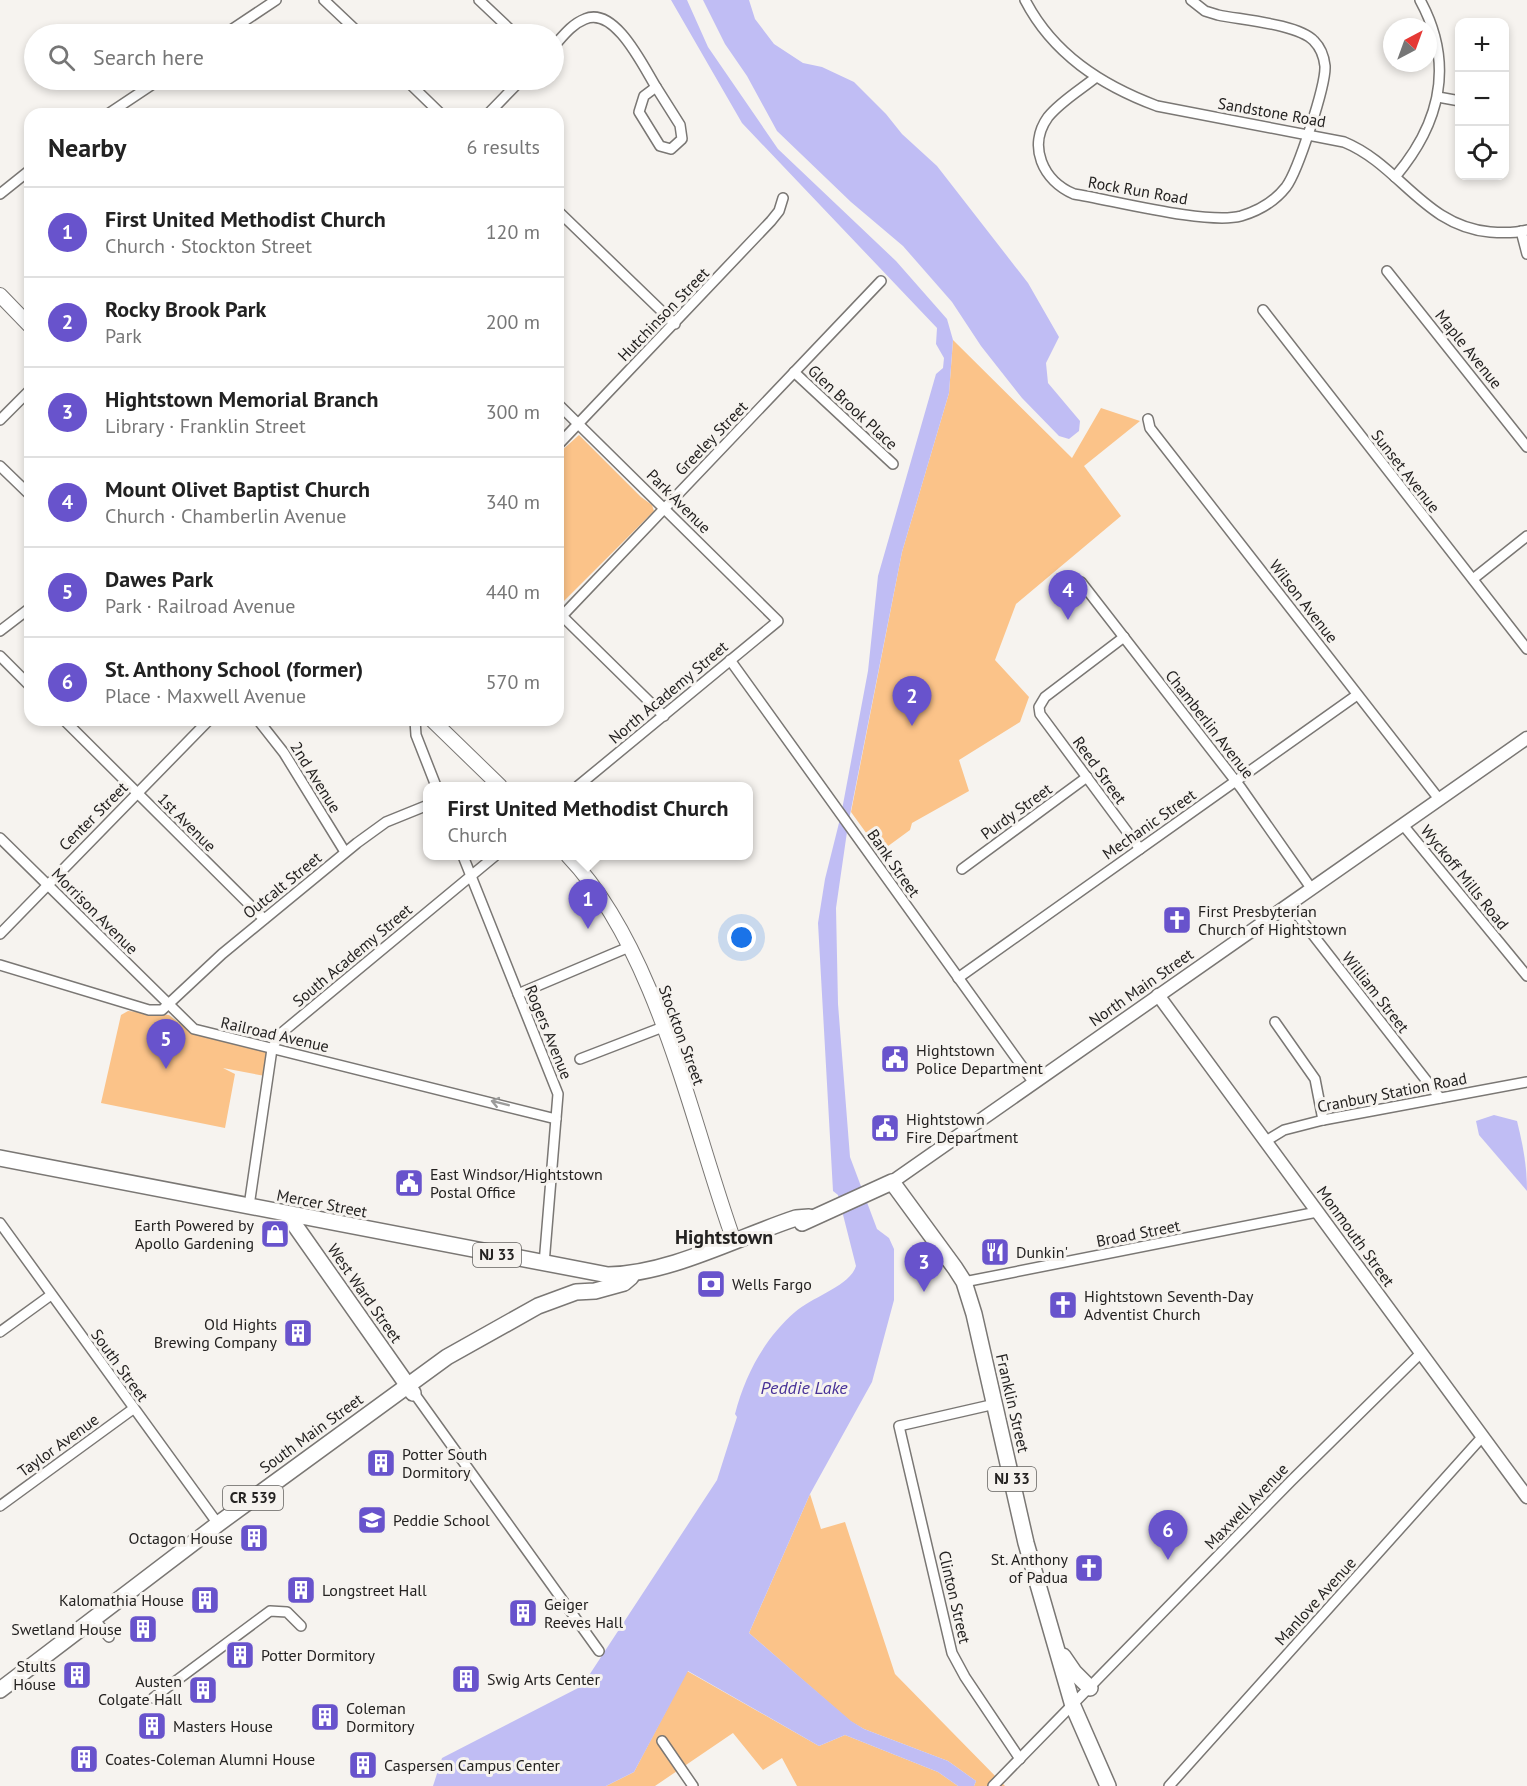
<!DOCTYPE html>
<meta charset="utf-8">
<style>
:root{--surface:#fff;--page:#f2f2f2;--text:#222;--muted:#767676;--line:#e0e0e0;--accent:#6853cc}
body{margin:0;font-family:"PT Sans",sans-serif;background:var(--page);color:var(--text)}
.controls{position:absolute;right:18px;top:18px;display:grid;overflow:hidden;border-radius:12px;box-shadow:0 3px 9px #0003}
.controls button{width:54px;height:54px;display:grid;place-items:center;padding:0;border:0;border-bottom:2px solid var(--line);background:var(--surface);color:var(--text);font:30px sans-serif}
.compass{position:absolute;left:1383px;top:18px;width:54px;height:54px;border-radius:50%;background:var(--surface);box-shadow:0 3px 9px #0003;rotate:41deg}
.you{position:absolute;left:742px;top:938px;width:21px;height:21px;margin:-15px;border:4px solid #fff;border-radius:50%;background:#1a73e8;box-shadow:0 0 0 9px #1a73e833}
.badge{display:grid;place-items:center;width:39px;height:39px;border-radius:50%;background:var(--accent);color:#fff;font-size:20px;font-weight:700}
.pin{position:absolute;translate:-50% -50px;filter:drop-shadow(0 2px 3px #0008)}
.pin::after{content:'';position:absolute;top:32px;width:21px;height:18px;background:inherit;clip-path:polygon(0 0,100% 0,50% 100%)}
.popup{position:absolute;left:423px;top:782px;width:330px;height:78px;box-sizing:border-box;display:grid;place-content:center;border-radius:12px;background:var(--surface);filter:drop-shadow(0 2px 4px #0005);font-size:20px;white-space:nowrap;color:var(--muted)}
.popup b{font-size:22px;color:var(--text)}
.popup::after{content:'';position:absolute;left:50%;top:100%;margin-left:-12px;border:12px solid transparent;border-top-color:var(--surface)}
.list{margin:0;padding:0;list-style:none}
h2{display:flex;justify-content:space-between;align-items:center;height:78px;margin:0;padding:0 24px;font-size:26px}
h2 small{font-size:20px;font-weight:400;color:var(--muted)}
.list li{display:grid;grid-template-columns:39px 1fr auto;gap:18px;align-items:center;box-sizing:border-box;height:90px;padding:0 24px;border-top:2px solid var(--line)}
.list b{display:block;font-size:22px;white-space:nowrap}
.list p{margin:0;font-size:20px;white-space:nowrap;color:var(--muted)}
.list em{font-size:20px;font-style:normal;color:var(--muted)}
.icon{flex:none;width:33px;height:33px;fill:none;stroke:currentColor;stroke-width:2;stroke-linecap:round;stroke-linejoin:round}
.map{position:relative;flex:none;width:1527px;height:1786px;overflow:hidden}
.search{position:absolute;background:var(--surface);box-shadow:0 3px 9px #0003;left:24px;top:24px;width:540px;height:66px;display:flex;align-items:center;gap:15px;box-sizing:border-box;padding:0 21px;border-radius:33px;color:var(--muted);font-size:22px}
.panel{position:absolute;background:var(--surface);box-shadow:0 3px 9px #0003;left:24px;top:108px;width:540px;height:618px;border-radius:18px}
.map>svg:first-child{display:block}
.green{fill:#fbc389}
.water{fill:#c0bdf4}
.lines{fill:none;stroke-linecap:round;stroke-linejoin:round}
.minor-casing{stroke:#7a7774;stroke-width:12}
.tertiary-casing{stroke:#7a7774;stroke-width:15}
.secondary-casing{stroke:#7a7774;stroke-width:16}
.primary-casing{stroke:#7a7774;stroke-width:18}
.minor{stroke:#fff;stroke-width:9}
.tertiary{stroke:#fff;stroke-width:12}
.secondary{stroke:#fff;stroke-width:14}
.primary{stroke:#fff;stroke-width:15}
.oneway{stroke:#9c9c9b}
.labels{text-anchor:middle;stroke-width:6;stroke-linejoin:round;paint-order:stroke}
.shield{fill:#f6f3ef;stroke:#63615f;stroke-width:1.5}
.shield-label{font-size:15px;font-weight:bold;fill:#242221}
.street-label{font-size:16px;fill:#242221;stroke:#f6f3ef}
.poi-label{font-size:16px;fill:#242221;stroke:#f6f3ef;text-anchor:start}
.water-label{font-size:18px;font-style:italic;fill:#473197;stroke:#f6f3ef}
.quarter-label{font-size:20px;font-weight:bold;fill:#242221;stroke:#f6f3ef}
</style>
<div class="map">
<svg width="1527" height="1786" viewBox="0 0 1527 1786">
<rect width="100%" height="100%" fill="#f6f3ef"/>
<g class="green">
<path d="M953,340L1072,458L1101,408L1140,421L1084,466L1121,516L1016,604L995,660L1029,697L1020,722L959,760L969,791L912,823L910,830L880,852L851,812L902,552L949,393Z"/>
<path d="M579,435L641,497L652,505L654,511L563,602L558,599V454Z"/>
<path d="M128,1011L169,1015L192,1033L268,1052L265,1076L223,1068L235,1074L225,1128L101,1103L121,1015Z"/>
<path d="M810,1494L821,1529L845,1522L895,1674L1005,1786H974L976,1781L948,1761L864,1729L850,1721L749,1633Z"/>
<path d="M687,1671L819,1746L845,1735L938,1772L958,1786H797L782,1758L763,1770L733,1733L655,1786H606L634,1772Z"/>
</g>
<g class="water">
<path d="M671,0H687L708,47L778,149L896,261L947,319L953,340L949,393L902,552L848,825L836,908L838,1004L850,1157L877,1229L889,1238L894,1249V1300L872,1382L810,1494L749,1633L851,1721L864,1729L948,1761L976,1781L974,1786H958L938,1772L845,1735L819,1746L688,1671L634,1772L606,1786H433L442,1758L582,1686L717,1480L737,1417L735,1414C745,1375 764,1339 795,1312C812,1297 850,1286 856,1266L838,1195L833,1191L818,923L825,879L841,815L868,671L878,576L936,374L943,368L944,358L936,344L937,328L742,123Z"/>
<path d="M703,0H749L755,19L774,44L803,63L822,67L854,82L886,114L902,134L937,166L1028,283L1059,337L1046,363L1048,383L1080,421L1079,431L1069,439L1059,436L1022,398L981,346L952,302L903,246L851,202L777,131L747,76L725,44Z"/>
<path d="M1494,1115L1517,1121C1523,1145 1527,1166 1527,1191L1479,1135L1476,1121Z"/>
</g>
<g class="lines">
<g class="minor-casing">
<g id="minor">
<path d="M324,0L360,34"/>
<path d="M479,0L515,34"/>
<path d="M1025,0C1053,54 1101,85 1157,106L1344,142C1400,165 1424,226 1490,232C1502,233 1516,233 1527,230"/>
<path d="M225,34L276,0"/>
<path d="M554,46C563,36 572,24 585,19C615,6 643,66 656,87"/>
<path d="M1095,78C1080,90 1060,102 1048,117C1027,146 1043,181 1074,194C1112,200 1207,225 1241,216C1258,211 1275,201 1286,187C1298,171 1326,85 1325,66C1324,57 1320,47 1314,41C1298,24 1242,20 1218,15L1205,11L1191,0"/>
<path d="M406,80L441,114"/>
<path d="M656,87L680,125L682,139L671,149L660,146L639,112L644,96Z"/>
<path d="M1438,97L1460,101"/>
<path d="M108,114L159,80"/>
<path d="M488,114L521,80"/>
<path d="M1395,177C1440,124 1455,64 1420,0"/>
<path d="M0,194L30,170"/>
<path d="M558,211L675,324"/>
<path d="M1521,231L1527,254"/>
<path d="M1387,271L1527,447"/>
<path d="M1263,310L1527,649"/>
<path d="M794,372L893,464"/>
<path d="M558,404L778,621L578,786"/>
<path d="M1148,419L1150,428L1439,799"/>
<path d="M0,420L30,390"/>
<path d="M558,445L771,221L779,211L783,198"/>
<path d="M0,466L30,495"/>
<path d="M1473,579L1527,536"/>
<path d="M1081,582L1241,788L1311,888"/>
<path d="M558,612L664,716"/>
<path d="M562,616L881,281"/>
<path d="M0,631L30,608"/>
<path d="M1124,637L1045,697L1039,707L1040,714L1140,849"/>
<path d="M0,656L30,686"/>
<path d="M730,660L1034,1083"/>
<path d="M64,720L264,919"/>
<path d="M258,720L284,753L345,852"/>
<path d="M415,720L416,735L436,786"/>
<path d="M1403,825L1527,976"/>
<path d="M0,838L194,1029L556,1119"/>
<path d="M463,856L558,1094L544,1264"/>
<path d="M962,869L1087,777"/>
<path d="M1289,904L1440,1098"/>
<path d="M0,934L209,720"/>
<path d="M0,965L149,1010H162L222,954L357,843L386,822L428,805"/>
<path d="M958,978L1357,695"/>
<path d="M518,994L629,947"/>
<path d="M1275,1022L1315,1079L1323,1120"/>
<path d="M580,1059L663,1027"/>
<path d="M1266,1141L1284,1130L1323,1120L1527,1082"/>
<path d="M249,1206L272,1049L279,1035L495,856"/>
<path d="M0,1223L218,1524"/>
<path d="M964,1282L1317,1212"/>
<path d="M0,1332L51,1295"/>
<path d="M414,1393L599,1651"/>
<path d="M995,1404L899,1426L952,1653L965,1677L1020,1759"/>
<path d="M0,1506L133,1409"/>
<path d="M93,1618L109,1637"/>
<path d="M153,1698L270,1611L287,1612L301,1626"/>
<path d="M662,1741L693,1786"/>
<path d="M993,1786L1291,1481L1421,1353"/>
<path d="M1169,1786L1483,1436"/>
</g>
</g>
<g class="tertiary-casing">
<g id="tertiary">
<path d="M1158,995L1527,1497"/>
<path d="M892,1182L1527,738"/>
</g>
</g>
<g class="secondary-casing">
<g id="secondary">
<path d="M0,295L30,326"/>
<path d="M432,720L500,786"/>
<path d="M568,856C657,949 691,1121 734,1241"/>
</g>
</g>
<g class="primary-casing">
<g id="primary">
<path d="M0,1158L608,1275C670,1274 738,1237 796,1218L809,1217"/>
<path d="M287,1214L413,1393"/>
<path d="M802,1223L892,1182L955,1268L964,1282L974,1314L1026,1543L1073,1706L1108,1786"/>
<path d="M1063,1656L1074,1672L1090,1688"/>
<path d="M0,1690L218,1524L447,1357L538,1306L576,1292L595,1291L624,1283L631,1277"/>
</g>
</g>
<use href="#minor" class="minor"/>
<use href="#tertiary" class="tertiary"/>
<use href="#secondary" class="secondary"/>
<use href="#primary" class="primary"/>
</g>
<defs><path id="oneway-shaft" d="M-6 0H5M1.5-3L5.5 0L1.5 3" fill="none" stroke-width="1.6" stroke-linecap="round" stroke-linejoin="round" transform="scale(1.5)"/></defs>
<use class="oneway" href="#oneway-shaft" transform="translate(500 1103) rotate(-166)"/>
<defs>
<g id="church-square" transform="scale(1.5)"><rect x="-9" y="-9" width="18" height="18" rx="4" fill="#6853cc" stroke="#f6f3ef"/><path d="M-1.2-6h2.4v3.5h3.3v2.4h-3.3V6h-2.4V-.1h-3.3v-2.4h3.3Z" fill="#fff"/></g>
<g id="civic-square" transform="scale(1.5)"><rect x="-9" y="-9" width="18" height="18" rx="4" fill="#6853cc" stroke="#f6f3ef"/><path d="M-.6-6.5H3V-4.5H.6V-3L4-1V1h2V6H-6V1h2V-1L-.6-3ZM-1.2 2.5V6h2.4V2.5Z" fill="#fff"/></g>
<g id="shop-square" transform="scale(1.5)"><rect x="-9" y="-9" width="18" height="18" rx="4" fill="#6853cc" stroke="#f6f3ef"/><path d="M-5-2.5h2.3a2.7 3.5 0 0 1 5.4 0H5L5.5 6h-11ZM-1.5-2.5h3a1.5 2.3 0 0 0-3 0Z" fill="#fff"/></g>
<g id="restaurant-square" transform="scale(1.5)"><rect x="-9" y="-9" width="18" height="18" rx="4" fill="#6853cc" stroke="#f6f3ef"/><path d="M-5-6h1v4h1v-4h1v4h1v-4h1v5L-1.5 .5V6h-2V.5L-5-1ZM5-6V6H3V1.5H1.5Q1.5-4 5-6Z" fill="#fff"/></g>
<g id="bank-square" transform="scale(1.5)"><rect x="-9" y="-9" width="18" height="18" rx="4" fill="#6853cc" stroke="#f6f3ef"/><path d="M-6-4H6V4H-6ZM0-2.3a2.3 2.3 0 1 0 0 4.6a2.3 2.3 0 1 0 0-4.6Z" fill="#fff"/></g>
<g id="building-square" transform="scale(1.5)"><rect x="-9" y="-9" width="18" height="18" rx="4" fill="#6853cc" stroke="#f6f3ef"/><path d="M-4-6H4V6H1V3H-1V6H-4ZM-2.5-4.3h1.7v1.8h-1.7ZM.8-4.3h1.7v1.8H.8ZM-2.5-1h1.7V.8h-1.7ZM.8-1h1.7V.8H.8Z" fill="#fff"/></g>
<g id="school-square" transform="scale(1.5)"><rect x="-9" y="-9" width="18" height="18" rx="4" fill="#6853cc" stroke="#f6f3ef"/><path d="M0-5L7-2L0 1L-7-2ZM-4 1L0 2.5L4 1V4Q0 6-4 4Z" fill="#fff"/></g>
</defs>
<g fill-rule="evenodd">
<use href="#church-square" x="1177" y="920"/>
<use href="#civic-square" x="895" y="1059"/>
<use href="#civic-square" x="885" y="1128"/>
<use href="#civic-square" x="409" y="1183"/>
<use href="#shop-square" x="275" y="1234"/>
<use href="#restaurant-square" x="995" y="1252"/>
<use href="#bank-square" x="711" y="1284"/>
<use href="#church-square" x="1063" y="1305"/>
<use href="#building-square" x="298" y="1333"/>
<use href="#building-square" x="381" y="1463"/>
<use href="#school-square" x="372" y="1520"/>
<use href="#building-square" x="254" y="1538"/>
<use href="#church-square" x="1089" y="1568"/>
<use href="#building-square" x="301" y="1590"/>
<use href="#building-square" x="205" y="1600"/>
<use href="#building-square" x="523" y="1613"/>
<use href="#building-square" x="143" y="1629"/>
<use href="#building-square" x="240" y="1655"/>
<use href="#building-square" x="77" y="1675"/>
<use href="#building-square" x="466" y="1679"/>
<use href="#building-square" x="203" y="1690"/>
<use href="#building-square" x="325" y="1717"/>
<use href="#building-square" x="152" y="1726"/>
<use href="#building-square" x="84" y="1759"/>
<use href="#building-square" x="363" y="1765"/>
</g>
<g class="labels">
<g class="shield">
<rect x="473" y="1243" width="48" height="24" rx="4.5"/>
<rect x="988" y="1467" width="48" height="24" rx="4.5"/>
<rect x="223" y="1486" width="60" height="24" rx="4.5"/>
</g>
<g class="shield-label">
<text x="497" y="1260">NJ 33</text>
<text x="1012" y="1484">NJ 33</text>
<text x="253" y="1503">CR 539</text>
</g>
<g class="street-label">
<text transform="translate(1272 112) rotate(10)" y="6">Sandstone Road</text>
<text transform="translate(1138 190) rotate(10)" y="6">Rock Run Road</text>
<text transform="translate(663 314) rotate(-46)" y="6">Hutchinson Street</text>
<text transform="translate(1469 349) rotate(51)" y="6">Maple Avenue</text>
<text transform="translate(853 407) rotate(43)" y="6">Glen Brook Place</text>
<text transform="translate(711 438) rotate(-46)" y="6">Greeley Street</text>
<text transform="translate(1406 471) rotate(52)" y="6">Sunset Avenue</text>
<text transform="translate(679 501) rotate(45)" y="6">Park Avenue</text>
<text transform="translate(1304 601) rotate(52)" y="6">Wilson Avenue</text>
<text transform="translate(668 692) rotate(-40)" y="6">North Academy Street</text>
<text transform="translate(1210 724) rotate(52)" y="6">Chamberlin Avenue</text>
<text transform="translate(1100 770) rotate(54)" y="6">Reed Street</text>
<text transform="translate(316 777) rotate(58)" y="6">2nd Avenue</text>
<text transform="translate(1016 811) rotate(-36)" y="6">Purdy Street</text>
<text transform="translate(93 816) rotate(-45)" y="6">Center Street</text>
<text transform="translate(187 822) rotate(45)" y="6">1st Avenue</text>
<text transform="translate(1149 824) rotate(-35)" y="6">Mechanic Street</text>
<text transform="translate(894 863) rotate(55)" y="6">Bank Street</text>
<text transform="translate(1465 877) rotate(51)" y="6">Wyckoff Mills Road</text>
<text transform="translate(282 885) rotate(-39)" y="6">Outcalt Street</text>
<text transform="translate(95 911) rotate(45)" y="6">Morrison Avenue</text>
<text transform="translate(352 955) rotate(-40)" y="6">South Academy Street</text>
<text transform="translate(1141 987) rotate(-35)" y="6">North Main Street</text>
<text transform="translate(1376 992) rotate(52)" y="6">William Street</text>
<text transform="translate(549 1032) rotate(68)" y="6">Rogers Avenue</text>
<text transform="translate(275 1034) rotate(13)" y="6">Railroad Avenue</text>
<text transform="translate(682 1035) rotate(70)" y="6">Stockton Street</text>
<text transform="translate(1392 1092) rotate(-11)" y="6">Cranbury Station Road</text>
<text transform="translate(322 1203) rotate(11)" y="6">Mercer Street</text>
<text transform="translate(1138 1233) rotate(-11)" y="6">Broad Street</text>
<text transform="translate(1356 1236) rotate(54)" y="6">Monmouth Street</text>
<text transform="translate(365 1293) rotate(55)" y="6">West Ward Street</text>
<text transform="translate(120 1365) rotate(54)" y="6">South Street</text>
<text transform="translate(1013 1403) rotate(77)" y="6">Franklin Street</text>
<text transform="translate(311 1433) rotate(-36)" y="6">South Main Street</text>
<text transform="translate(58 1445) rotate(-36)" y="6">Taylor Avenue</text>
<text transform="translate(1246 1506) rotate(-46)" y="6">Maxwell Avenue</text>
<text transform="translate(955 1597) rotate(77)" y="6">Clinton Street</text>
<text transform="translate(1315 1601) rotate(-48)" y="6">Manlove Avenue</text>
</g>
<g class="poi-label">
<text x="1198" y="917">First Presbyterian<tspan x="1198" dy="18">Church of Hightstown</tspan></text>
<text x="916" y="1056">Hightstown<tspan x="916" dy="18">Police Department</tspan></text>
<text x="906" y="1125">Hightstown<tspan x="906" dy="18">Fire Department</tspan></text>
<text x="430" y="1180">East Windsor/Hightstown<tspan x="430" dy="18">Postal Office</tspan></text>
<text x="254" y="1231" text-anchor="end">Earth Powered by<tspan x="254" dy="18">Apollo Gardening</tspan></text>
<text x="1016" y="1258">Dunkin'</text>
<text x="732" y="1290">Wells Fargo</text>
<text x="1084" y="1302">Hightstown Seventh-Day<tspan x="1084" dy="18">Adventist Church</tspan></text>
<text x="277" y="1330" text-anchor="end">Old Hights<tspan x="277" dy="18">Brewing Company</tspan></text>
<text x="402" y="1460">Potter South<tspan x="402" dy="18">Dormitory</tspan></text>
<text x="393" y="1526">Peddie School</text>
<text x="233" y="1544" text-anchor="end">Octagon House</text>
<text x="1068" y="1565" text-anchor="end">St. Anthony<tspan x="1068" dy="18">of Padua</tspan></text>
<text x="322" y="1596">Longstreet Hall</text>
<text x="184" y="1606" text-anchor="end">Kalomathia House</text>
<text x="544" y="1610">Geiger<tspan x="544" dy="18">Reeves Hall</tspan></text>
<text x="122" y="1635" text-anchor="end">Swetland House</text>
<text x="261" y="1661">Potter Dormitory</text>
<text x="56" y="1672" text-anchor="end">Stults<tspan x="56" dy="18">House</tspan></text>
<text x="487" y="1685">Swig Arts Center</text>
<text x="182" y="1687" text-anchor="end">Austen<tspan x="182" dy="18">Colgate Hall</tspan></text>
<text x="346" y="1714">Coleman<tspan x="346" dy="18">Dormitory</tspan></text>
<text x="173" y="1732">Masters House</text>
<text x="105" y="1765">Coates-Coleman Alumni House</text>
<text x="384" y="1771">Caspersen Campus Center</text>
</g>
<g class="water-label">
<text x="804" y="1394">Peddie Lake</text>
</g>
<g class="quarter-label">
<text x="724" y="1244">Hightstown</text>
</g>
</g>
</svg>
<div class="controls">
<button>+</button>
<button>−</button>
<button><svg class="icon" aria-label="locate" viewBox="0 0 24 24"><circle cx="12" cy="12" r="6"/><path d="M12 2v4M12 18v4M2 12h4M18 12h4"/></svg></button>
</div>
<svg class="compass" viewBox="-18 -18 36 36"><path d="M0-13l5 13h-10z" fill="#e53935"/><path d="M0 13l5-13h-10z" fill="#767676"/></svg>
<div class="you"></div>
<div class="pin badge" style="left:588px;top:929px">1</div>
<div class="popup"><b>First United Methodist Church</b>Church</div>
<div class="pin badge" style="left:912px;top:726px">2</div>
<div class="pin badge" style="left:924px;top:1292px">3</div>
<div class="pin badge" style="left:1068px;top:620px">4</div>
<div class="pin badge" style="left:166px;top:1069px">5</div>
<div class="pin badge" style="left:1168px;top:1560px">6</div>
<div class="search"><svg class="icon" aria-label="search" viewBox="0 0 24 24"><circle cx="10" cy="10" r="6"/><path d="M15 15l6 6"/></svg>Search here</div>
<section class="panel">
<h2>Nearby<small>6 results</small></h2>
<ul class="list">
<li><span class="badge">1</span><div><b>First United Methodist Church</b><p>Church · Stockton Street</p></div><em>120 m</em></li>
<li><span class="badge">2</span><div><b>Rocky Brook Park</b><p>Park</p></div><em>200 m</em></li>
<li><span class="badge">3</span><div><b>Hightstown Memorial Branch</b><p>Library · Franklin Street</p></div><em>300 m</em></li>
<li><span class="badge">4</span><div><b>Mount Olivet Baptist Church</b><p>Church · Chamberlin Avenue</p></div><em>340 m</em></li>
<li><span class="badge">5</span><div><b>Dawes Park</b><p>Park · Railroad Avenue</p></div><em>440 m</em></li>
<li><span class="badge">6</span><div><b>St. Anthony School (former)</b><p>Place · Maxwell Avenue</p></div><em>570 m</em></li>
</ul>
</section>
</div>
